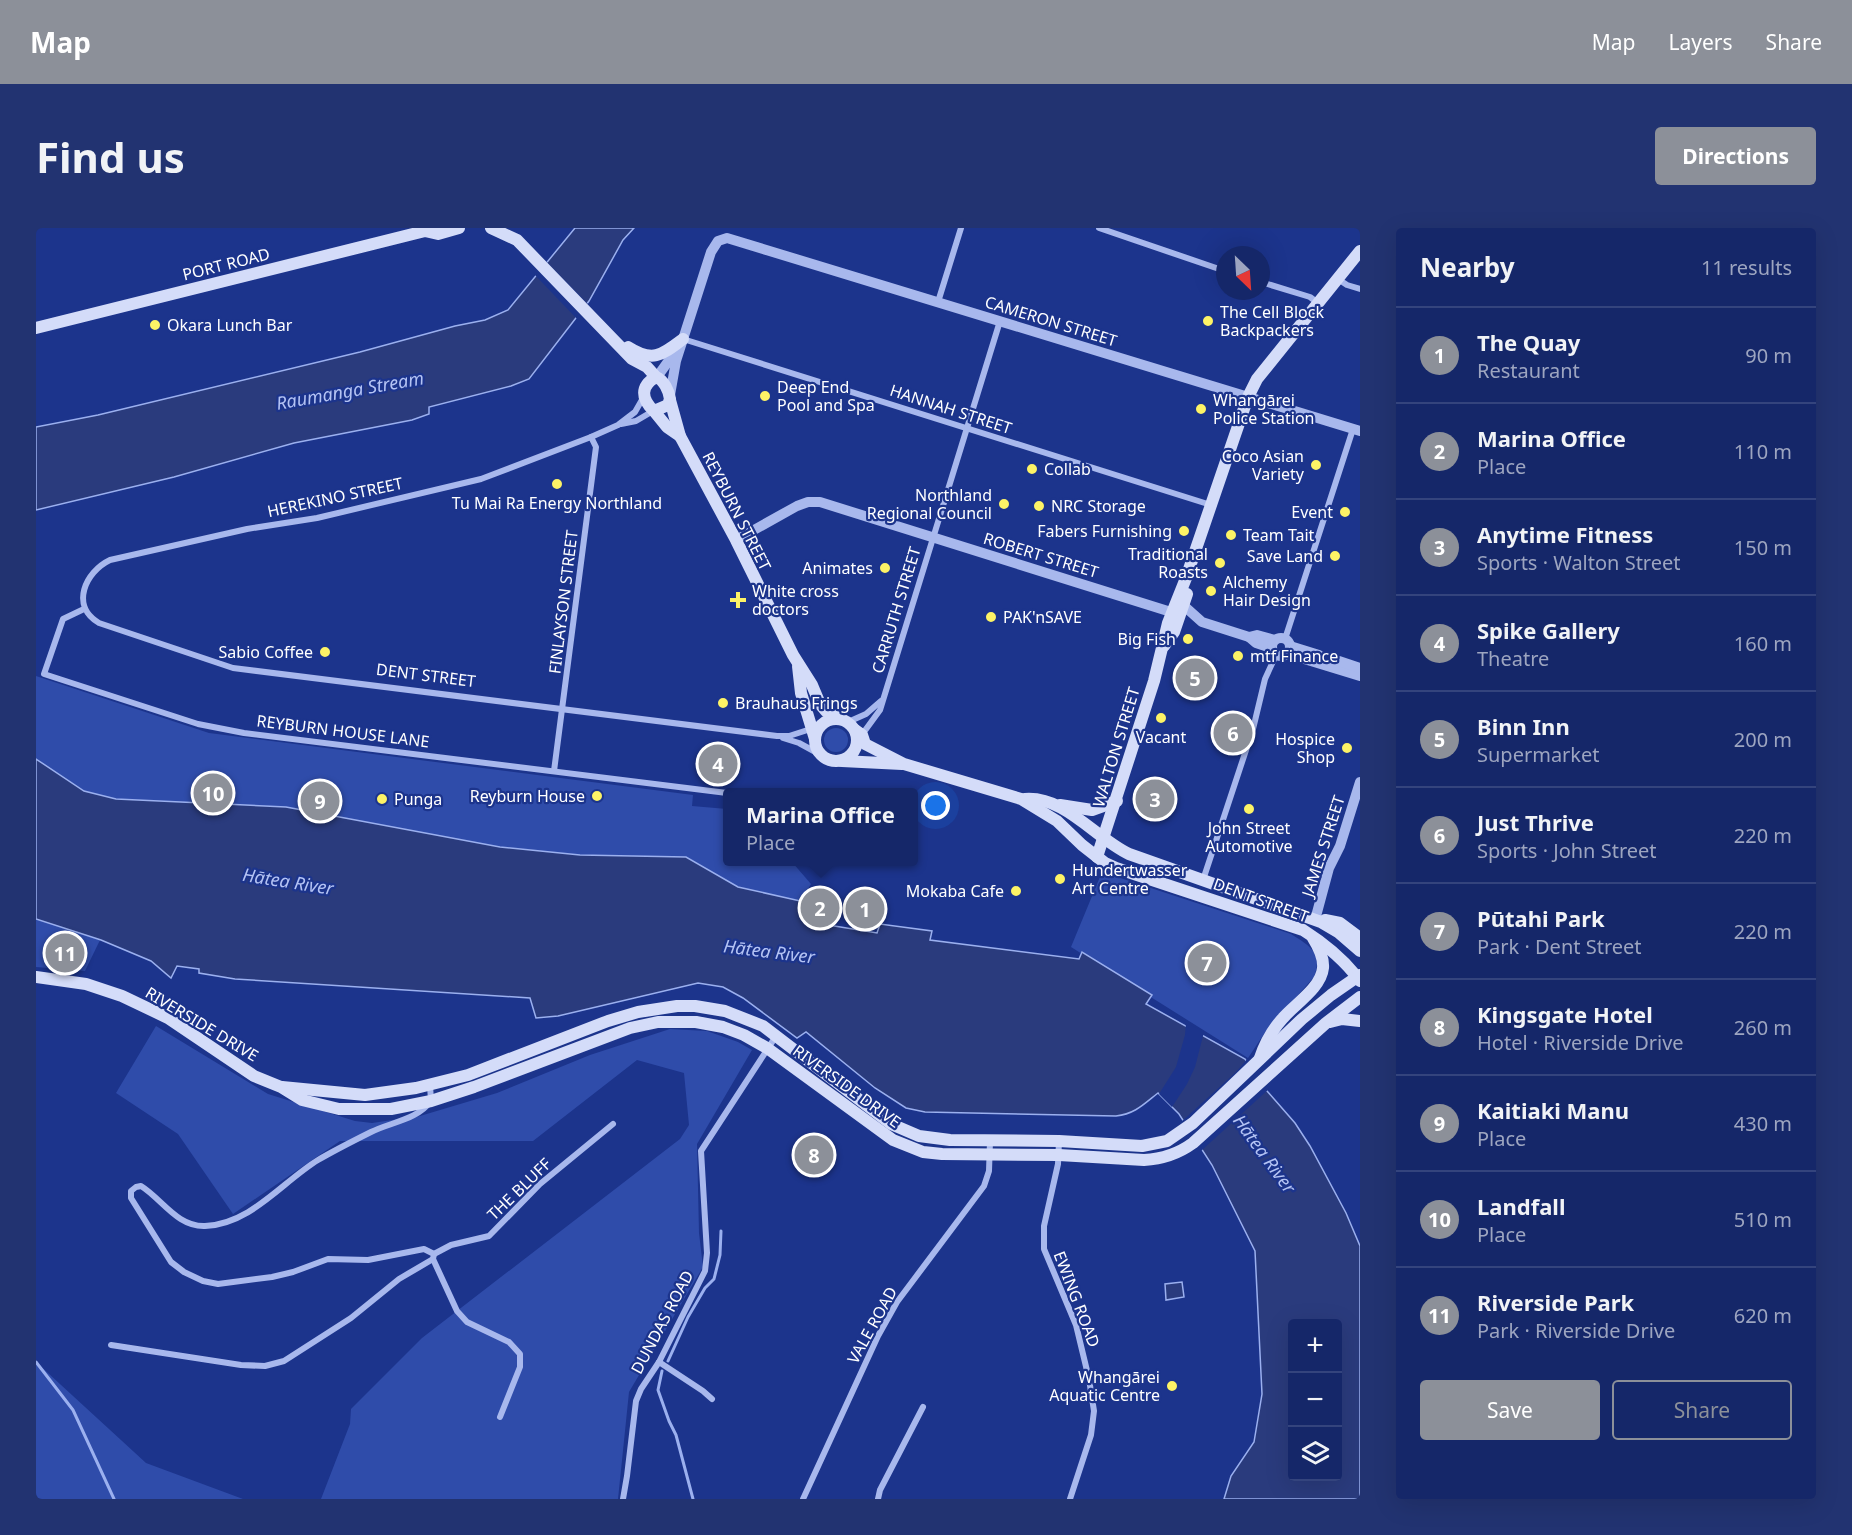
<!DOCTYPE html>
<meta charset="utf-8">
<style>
:root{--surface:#152769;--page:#223371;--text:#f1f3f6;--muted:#9da5c0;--line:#34447d;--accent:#8c9099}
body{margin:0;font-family:"Noto Sans",sans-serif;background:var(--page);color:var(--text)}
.controls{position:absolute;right:18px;bottom:18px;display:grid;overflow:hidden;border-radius:6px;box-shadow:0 6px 24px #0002}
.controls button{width:54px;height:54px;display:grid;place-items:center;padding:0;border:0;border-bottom:2px solid var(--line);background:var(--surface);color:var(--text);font:30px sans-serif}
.compass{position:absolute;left:1180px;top:18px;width:54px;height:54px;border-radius:50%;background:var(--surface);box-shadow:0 6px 24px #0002;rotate:155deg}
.you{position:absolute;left:900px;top:578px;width:21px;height:21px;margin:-15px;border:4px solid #fff;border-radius:50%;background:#1a73e8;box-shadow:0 0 0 9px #1a73e833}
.badge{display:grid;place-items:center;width:39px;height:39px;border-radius:50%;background:var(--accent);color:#fff;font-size:20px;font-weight:700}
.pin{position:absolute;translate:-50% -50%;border:3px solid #fff;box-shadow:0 2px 6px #0006}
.popup{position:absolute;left:687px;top:560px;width:195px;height:78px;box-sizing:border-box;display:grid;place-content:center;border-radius:6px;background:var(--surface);filter:drop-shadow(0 2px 4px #0005);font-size:20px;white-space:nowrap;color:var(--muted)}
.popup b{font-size:22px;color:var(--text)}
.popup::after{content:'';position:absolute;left:50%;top:100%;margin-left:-12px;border:12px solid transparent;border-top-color:var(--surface)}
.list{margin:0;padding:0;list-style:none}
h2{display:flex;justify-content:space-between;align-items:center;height:78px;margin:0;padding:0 24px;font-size:26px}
h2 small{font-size:20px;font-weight:400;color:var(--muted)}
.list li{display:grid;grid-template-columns:39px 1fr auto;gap:18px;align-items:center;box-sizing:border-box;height:96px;padding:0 24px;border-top:2px solid var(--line)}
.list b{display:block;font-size:22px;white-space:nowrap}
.list p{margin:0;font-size:20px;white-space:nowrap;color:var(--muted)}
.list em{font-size:20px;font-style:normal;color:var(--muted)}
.actions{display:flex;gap:12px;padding:18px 24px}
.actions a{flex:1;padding:14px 0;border:2px solid var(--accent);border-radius:6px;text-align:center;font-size:21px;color:var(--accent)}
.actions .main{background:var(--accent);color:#fff}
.icon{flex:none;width:33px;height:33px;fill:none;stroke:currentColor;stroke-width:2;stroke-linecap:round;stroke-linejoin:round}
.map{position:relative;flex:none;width:1324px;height:1271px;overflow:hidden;border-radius:6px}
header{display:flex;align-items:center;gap:36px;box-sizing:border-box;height:84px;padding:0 30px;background:var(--accent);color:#fff}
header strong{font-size:28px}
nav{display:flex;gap:33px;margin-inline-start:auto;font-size:21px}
.intro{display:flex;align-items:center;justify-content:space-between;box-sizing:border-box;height:144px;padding:0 36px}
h1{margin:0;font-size:42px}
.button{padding:15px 27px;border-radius:6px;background:var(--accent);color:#fff;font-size:21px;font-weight:700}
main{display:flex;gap:36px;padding:0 36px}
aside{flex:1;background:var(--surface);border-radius:6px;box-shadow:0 6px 24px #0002}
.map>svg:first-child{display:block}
.green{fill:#2f4caa}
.water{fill:#2a3b7d;stroke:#9bb0ef;stroke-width:1.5;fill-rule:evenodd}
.pier{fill:#1c348c}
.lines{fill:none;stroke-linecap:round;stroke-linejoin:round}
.stream{stroke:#9bb0ef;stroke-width:3}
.minor{stroke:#a8b8ed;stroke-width:6}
.tertiary{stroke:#a8b8ed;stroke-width:10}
.secondary{stroke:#d4dcf9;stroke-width:12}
.poi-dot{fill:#fdf366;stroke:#1c348c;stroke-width:2}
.labels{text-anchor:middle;stroke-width:4.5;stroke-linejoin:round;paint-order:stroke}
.street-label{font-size:16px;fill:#fff;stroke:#1c348c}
.poi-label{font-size:16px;fill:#fff;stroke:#1c348c;text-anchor:start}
.water-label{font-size:18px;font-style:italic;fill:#b4c3f4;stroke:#1c348c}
</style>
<header>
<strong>Map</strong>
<nav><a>Map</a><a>Layers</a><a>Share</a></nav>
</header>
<div class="intro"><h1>Find us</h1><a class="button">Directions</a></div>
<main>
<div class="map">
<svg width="1324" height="1271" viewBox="0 0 1324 1271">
<rect width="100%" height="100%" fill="#1c348c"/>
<g class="green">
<path d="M0,448L173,505L657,567L656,578L691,581V634H756L775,656L765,673L702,659L650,629L544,627L464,619L255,580L80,571L48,563L0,531Z"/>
<circle cx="800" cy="512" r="12"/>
<path d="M1066,644L1255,706C1274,718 1287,725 1278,749L1230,803L1212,830L1035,719Z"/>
<path d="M0,691L64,712L49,743L0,739Z"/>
<path d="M120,798L232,866L319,893L336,895L384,888L461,865L554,827L634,801L671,803L702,814L716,822L661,916L663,1005L667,1039L593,1164L582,1271H285L314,1196L315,1181L386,1110L644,911L653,897L648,845L601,832L497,913H304L197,986L142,906L80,865Z"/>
<path d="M0,1134L110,1235L207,1271H0Z"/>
</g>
<g class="water">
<path d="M539,0H598L587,12L553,73L493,151L475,158L393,179V186L376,192L258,215L138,249L0,282V199L62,187L324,124L419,98L449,92L472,82Z"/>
<path d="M0,531L48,563L80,571L250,579L464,619L544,627L650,629L702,659L769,674L768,693L841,705L844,696L896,703L894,712L1043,731L1046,724L1116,767L1110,776L1209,831L1231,863L1259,895L1274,918L1310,985L1324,1018V1271H1188L1195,1248L1218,1214L1226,1166L1219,1023L1176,937L1143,886L1122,865C1108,876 1099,886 1080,888L889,884L870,880L839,860L770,804L761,810L707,770L687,759L662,755L522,788L500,790L494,770L199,751L163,745V741L141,738L135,750L115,733L65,712L0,691ZM1256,1096H1302V1248H1256Z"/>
<path d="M1146,1054L1148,1069L1130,1072L1129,1056Z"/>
</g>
<g class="pier">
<path d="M509,32L553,77L542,92L498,46Z"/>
<path d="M1150,795L1168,804L1159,839L1151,856L1136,879L1123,866L1140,839L1149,807Z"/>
<path d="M1212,830L1233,861L1165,923L1145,894L1200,844Z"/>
</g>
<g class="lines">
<g class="stream">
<path d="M632,1133L652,1089L669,1060L678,1051L684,1027L685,1003"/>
<path d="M0,1134L37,1182L78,1271"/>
<path d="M626,1143L622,1162L633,1193L640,1207L657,1271"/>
</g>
<g class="minor">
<path d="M1063,0L1189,43"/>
<path d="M1302,51L1311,57L1324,61"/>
<path d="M1225,54L1274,69L1282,75"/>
<path d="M902,74L925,0"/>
<path d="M647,111L1175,277"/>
<path d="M607,170L599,184L582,197L555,209L445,251L281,290L211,301L74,332C49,344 34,378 63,395L197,440L741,508H753L784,498"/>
<path d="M585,196L600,193L617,183"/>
<path d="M48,381L27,391L8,446L162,496L208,505L691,565"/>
<path d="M1249,411L1317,201"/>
<path d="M812,494L830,486L845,473"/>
<path d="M825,508L844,482L964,93"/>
<path d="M747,510L763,515L785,527"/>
<path d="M518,543L560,219L555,209"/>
<path d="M1167,652L1217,501L1229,451L1240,427"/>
<path d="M394,857L395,873C381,892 355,894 335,904C317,913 299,922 282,932C246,954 215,996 169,998C141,999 126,971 105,958L100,959L95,963V970L135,1034L148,1044L167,1053L182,1056L236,1049L257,1044L292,1031L332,1032L388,1021L398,1026L397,1031L421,1083L431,1094L473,1114L484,1126V1139L464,1189"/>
<path d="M1023,913L1022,936L1008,998V1021L1040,1097L1053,1151L1058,1183L1055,1207L1034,1271"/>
<path d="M398,1026L415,1017L453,1008L504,956L577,896"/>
<path d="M75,1117L205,1137L229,1138L248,1133L315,1090L363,1051L397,1031"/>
<path d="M623,1134L667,1163L676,1171"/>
<path d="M587,1271L591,1248L600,1173L605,1161L623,1134L669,1043L671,1025L665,923L740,808"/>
<path d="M767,1271L842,1108L861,1074L948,958L953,943L954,913"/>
<path d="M842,1271L844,1262L887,1179"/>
</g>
<g class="tertiary">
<path d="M621,149L639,124"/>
<path d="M634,167L640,133L675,24L682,13L691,10L1324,203"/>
<path d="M700,312L761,278L772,274H784L1135,384"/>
<path d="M1147,377L1166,394L1213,409L1221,407L1239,412"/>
<path d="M1213,409L1220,415L1235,420"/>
<circle cx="1245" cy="419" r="9"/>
<path d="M1254,418L1283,427"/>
<path d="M1252,426L1324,448"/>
<path d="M1303,433L1324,440"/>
<path d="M1279,692L1293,640L1304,618L1324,554"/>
</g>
<g class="secondary">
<path d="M455,0L481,12L596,131L611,139L620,149"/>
<path d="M0,100L389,3L402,6L423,0"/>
<path d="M592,119C617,135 626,127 647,111"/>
<path d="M620,149C628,152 633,163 634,171L632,177L618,183C605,171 604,158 620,149Z"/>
<path d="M634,172L644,208L700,312L757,427L776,457L784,476L790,483L802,490"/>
<path d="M618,183L631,199L644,208"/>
<path d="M1128,418L1138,404L1151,366"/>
<path d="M762,438L765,465L779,511"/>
<circle cx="800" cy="512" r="21"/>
<path d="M819,502L826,507L829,516L868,536L985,571L1021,593L1046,617L1069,635L1080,640L1267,702C1289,716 1308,731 1324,753"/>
<path d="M806,533L866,536"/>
<path d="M989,571C1029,568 1059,610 1093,626L1285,694L1302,704L1324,723"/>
<path d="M1024,577L1056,582L1081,573"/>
<path d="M1061,629L1118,453L1132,395L1150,350L1212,169L1221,151L1324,23"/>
<path d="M1289,692L1304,695L1324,710"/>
<path d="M0,749L50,756L86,768L132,790L218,848L245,859L266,872L303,881H355L395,873L438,859L594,800L622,794H660L687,799L708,807L731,820L857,912L887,924L906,926L1023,927L1108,932C1127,931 1142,926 1157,915L1290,795L1324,769"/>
<path d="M1294,794L1306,791L1324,793"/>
<path d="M1224,830C1229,815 1236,802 1247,790C1259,776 1285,760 1287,740C1288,729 1282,718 1277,710"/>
<path d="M246,859L329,867L380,860L432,847L572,793L602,784L641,778H659L689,783L727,798L855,896L883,908L914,912L1023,913L1106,918L1131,913L1157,895L1266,791L1295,767L1324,747"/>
</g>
</g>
<g class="poi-dot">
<circle cx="1172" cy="93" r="6"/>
<circle cx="119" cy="97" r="6"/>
<circle cx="729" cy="168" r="6"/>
<circle cx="1165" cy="181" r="6"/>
<circle cx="1280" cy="237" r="6"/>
<circle cx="996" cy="241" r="6"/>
<circle cx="521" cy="256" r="6"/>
<circle cx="968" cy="276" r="6"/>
<circle cx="1003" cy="278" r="6"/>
<circle cx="1309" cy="284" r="6"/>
<circle cx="1148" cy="303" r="6"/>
<circle cx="1195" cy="307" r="6"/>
<circle cx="1299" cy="328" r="6"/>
<circle cx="1184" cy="335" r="6"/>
<circle cx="849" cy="340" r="6"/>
<circle cx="1175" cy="363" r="6"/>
<path d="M699 363h6v6h6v6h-6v6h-6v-6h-6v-6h6z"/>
<circle cx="955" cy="389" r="6"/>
<circle cx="1152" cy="411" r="6"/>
<circle cx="289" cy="424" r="6"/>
<circle cx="1202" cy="428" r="6"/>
<circle cx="687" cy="475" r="6"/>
<circle cx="1125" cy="490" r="6"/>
<circle cx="1311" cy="520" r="6"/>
<circle cx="561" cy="568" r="6"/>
<circle cx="346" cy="571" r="6"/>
<circle cx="1213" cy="581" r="6"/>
<circle cx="1024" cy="651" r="6"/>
<circle cx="980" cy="663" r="6"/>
<circle cx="1136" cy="1158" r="6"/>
</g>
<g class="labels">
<g class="street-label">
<text transform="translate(190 36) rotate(-14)" y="6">PORT ROAD</text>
<text transform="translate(1015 93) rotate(17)" y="6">CAMERON STREET</text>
<text transform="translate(915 181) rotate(18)" y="6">HANNAH STREET</text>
<text transform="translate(299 269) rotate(-12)" y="6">HEREKINO STREET</text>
<text transform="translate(701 283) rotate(63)" y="6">REYBURN STREET</text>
<text transform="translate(1005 327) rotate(17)" y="6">ROBERT STREET</text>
<text transform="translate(527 374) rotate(-83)" y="6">FINLAYSON STREET</text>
<text transform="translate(860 382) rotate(-73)" y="6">CARRUTH STREET</text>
<text transform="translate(390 447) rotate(7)" y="6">DENT STREET</text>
<text transform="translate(307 503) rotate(7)" y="6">REYBURN HOUSE LANE</text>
<text transform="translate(1080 519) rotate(-73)" y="6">WALTON STREET</text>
<text transform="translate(1287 618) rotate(-72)" y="6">JAMES STREET</text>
<text transform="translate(1225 672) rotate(20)" y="6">DENT STREET</text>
<text transform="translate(166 796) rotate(31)" y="6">RIVERSIDE DRIVE</text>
<text transform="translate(811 858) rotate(36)" y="6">RIVERSIDE DRIVE</text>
<text transform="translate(483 961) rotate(-44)" y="6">THE BLUFF</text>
<text transform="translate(1041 1071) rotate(69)" y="6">EWING ROAD</text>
<text transform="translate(626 1094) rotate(-62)" y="6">DUNDAS ROAD</text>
<text transform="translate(836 1097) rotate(-61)" y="6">VALE ROAD</text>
</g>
<g class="poi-label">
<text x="1184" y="90">The Cell Block<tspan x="1184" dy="18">Backpackers</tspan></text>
<text x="131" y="103">Okara Lunch Bar</text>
<text x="741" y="165">Deep End<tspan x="741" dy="18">Pool and Spa</tspan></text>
<text x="1177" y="178">Whangārei<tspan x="1177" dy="18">Police Station</tspan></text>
<text x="1268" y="234" text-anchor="end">Coco Asian<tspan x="1268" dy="18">Variety</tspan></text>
<text x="1008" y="247">Collab</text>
<text x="956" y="273" text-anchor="end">Northland<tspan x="956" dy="18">Regional Council</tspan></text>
<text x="521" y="281" text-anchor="middle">Tu Mai Ra Energy Northland</text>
<text x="1015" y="284">NRC Storage</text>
<text x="1297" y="290" text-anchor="end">Event</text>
<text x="1136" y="309" text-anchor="end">Fabers Furnishing</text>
<text x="1207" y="313">Team Tait</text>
<text x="1172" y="332" text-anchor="end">Traditional<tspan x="1172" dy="18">Roasts</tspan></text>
<text x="1287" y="334" text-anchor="end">Save Land</text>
<text x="837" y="346" text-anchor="end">Animates</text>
<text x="1187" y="360">Alchemy<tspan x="1187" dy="18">Hair Design</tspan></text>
<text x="716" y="369">White cross<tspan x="716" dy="18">doctors</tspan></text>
<text x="967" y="395">PAK'nSAVE</text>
<text x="1140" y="417" text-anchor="end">Big Fish</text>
<text x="277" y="430" text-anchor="end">Sabio Coffee</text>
<text x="1214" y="434">mtf Finance</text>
<text x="699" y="481">Brauhaus Frings</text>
<text x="1125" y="515" text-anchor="middle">Vacant</text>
<text x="1299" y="517" text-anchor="end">Hospice<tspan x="1299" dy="18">Shop</tspan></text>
<text x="549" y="574" text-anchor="end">Reyburn House</text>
<text x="358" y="577">Punga</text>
<text x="1213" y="606" text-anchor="middle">John Street<tspan x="1213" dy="18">Automotive</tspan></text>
<text x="1036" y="648">Hundertwasser<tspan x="1036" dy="18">Art Centre</tspan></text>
<text x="968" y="669" text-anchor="end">Mokaba Cafe</text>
<text x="1124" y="1155" text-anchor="end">Whangārei<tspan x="1124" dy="18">Aquatic Centre</tspan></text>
</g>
<g class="water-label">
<text transform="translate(314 163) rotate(-10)" y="6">Raumanga Stream</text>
<text transform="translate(252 654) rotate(9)" y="6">Hātea River</text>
<text transform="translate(733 724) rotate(7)" y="6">Hātea River</text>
<text transform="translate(1228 926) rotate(54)" y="6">Hātea River</text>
</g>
</g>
</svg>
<div class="controls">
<button>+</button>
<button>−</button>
<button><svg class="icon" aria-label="layers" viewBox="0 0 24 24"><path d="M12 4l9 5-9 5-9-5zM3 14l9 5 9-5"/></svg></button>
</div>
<svg class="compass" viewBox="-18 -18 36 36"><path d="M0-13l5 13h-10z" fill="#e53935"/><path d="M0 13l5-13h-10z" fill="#9da5c0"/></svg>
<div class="you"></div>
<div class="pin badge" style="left:829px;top:681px">1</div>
<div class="pin badge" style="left:784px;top:680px">2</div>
<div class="popup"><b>Marina Office</b>Place</div>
<div class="pin badge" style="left:1119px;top:571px">3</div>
<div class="pin badge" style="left:682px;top:536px">4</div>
<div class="pin badge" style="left:1159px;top:450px">5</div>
<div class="pin badge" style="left:1197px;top:505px">6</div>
<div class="pin badge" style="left:1171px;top:735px">7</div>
<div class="pin badge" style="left:778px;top:927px">8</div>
<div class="pin badge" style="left:284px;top:573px">9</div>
<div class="pin badge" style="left:177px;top:565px">10</div>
<div class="pin badge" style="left:29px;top:725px">11</div>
</div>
<aside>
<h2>Nearby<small>11 results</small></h2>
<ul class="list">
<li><span class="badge">1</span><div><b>The Quay</b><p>Restaurant</p></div><em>90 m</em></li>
<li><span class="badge">2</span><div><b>Marina Office</b><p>Place</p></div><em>110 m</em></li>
<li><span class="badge">3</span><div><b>Anytime Fitness</b><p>Sports · Walton Street</p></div><em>150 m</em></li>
<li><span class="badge">4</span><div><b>Spike Gallery</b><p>Theatre</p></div><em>160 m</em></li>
<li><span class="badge">5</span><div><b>Binn Inn</b><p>Supermarket</p></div><em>200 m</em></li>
<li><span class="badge">6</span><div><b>Just Thrive</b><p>Sports · John Street</p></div><em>220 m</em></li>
<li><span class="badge">7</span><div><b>Pūtahi Park</b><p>Park · Dent Street</p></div><em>220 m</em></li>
<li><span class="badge">8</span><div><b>Kingsgate Hotel</b><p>Hotel · Riverside Drive</p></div><em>260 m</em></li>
<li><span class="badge">9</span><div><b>Kaitiaki Manu</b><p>Place</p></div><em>430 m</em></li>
<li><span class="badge">10</span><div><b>Landfall</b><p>Place</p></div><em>510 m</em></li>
<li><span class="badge">11</span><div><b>Riverside Park</b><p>Park · Riverside Drive</p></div><em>620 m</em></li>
</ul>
<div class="actions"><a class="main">Save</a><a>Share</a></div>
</aside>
</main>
